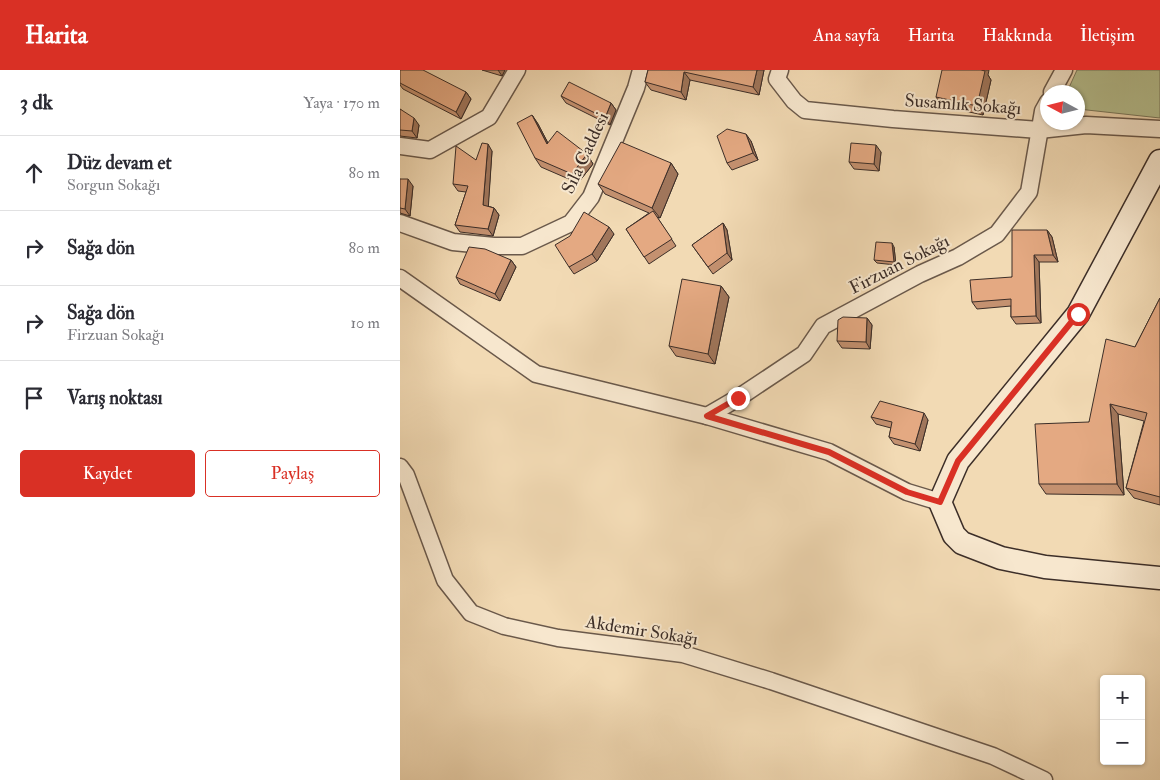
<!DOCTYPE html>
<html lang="tr">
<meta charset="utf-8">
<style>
:root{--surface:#fff;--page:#f2f2f3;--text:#2b2b33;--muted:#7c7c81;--line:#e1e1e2;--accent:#d93025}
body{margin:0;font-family:"IM FELL Double Pica",serif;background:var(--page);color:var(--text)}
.controls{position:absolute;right:15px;bottom:15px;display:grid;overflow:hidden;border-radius:5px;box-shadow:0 1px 4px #0004}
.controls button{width:45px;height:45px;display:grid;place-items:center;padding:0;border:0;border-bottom:1px solid var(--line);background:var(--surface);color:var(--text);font:25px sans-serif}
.compass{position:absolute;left:640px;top:15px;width:45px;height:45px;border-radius:50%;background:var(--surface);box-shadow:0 1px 4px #0004;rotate:277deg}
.stop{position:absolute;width:15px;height:15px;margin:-11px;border:4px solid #d93025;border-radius:50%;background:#fff}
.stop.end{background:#d93025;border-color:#fff;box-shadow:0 1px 5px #0008}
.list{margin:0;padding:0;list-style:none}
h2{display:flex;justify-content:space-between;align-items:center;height:65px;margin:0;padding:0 20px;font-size:21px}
h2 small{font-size:16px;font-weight:400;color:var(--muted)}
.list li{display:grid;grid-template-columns:32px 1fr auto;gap:15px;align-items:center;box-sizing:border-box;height:75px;padding:0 20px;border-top:1px solid var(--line)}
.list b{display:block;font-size:19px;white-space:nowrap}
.list p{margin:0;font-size:16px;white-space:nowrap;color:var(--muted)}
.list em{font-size:16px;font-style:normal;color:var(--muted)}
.actions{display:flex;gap:10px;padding:15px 20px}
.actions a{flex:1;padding:11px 0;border:1px solid var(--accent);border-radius:5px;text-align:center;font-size:18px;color:var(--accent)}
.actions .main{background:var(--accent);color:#fff}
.icon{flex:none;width:28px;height:28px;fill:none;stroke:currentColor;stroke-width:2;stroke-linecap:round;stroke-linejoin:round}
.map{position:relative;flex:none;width:760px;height:710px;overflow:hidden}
header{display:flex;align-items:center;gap:30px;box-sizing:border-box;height:70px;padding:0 25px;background:var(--accent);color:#fff}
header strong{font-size:24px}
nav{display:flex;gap:28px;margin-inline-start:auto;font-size:18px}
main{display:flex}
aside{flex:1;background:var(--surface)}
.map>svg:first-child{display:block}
.park{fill:#b6c090;stroke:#79775c}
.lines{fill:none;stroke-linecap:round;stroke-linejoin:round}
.street-casing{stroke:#6a594b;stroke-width:19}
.secondary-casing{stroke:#3c2e28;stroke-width:25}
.street{stroke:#f7e7ce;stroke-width:16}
.secondary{stroke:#f7e7ce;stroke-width:22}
.wall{fill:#c49170;stroke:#3c2e28}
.shaded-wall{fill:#a0765b;stroke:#3c2e28}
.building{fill:#e4a982;stroke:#3c2e28}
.route{stroke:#d93025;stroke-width:6}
.labels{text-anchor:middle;stroke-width:4;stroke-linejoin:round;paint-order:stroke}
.street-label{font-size:18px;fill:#3c2e28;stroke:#f7e7ce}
</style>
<header>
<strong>Harita</strong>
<nav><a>Ana sayfa</a><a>Harita</a><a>Hakkında</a><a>İletişim</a></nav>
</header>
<main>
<aside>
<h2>3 dk<small>Yaya · 170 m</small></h2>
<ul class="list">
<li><svg class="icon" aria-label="ahead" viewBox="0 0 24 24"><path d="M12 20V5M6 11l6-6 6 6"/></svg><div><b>Düz devam et</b><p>Sorgun Sokağı</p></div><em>80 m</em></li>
<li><svg class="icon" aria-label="right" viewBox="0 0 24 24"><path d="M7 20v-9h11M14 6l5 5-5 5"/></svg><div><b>Sağa dön</b></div><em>80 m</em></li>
<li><svg class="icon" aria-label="right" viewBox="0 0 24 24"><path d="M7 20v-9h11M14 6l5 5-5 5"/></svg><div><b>Sağa dön</b><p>Firzuan Sokağı</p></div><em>10 m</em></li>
<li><svg class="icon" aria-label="arrive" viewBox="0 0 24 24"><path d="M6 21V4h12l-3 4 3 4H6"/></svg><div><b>Varış noktası</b></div></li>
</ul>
<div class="actions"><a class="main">Kaydet</a><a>Paylaş</a></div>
</aside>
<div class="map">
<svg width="760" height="710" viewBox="0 0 760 710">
<rect width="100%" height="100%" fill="#f2dab4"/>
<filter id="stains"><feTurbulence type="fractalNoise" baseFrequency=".004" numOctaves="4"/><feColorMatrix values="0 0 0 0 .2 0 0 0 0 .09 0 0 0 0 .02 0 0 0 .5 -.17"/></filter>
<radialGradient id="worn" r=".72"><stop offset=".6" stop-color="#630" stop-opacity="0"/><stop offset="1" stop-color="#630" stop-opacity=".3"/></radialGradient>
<path class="park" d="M677,0H760V48L678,39V22H667Z"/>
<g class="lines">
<g class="street-casing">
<g id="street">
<path d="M380,0L377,9L394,31L405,40L493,49L639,60L686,55L760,59"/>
<path d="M652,22L664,0"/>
<path d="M0,76L30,80L89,47L117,0"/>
<path d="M0,153L53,172L94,176H122L171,153L191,127L236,18L241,0"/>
<path d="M0,208L136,304L307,346L429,382L507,422L540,432"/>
<path d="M307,346L338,328L404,284L423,256L520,204L558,187L597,164L629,122L643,41L648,32"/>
<path d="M0,397L6,405L45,510L71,543L104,556L158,568L283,584L371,611L593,686L644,710"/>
</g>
</g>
<g class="secondary-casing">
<path id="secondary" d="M760,91L678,244L558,391L540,432L554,465L562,473L601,488L645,497L760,508"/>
</g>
<use href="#street" class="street"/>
<use href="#secondary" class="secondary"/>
</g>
<g class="wall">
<path d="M0,0L66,22L71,29L61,49L3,19L0,15Z"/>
<path d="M82,0H105L102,6Z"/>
<path d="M248,0H364L359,25L290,10L286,30L251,20L245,12Z"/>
<path d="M588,5L591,10L583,45L542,36L536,27Z"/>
<path d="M161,26L211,33L216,40L210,55L166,33Z"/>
<path d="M0,39L19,55L17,68L0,66Z"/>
<path d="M132,45L138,54L148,73L187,84L193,94L178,113L141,97L135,88Z"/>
<path d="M351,71L358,90L332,100L327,93Z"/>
<path d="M92,81L88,136L94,138L99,145L93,166L60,162L55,155L66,122L58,121L53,114L76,90Z"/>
<path d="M481,82L479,101L454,99L449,92Z"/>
<path d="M271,93L278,104L260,148L257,147L276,176L249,194L226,159L249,143L205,124L198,114Z"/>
<path d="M0,109L13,116L10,146L0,143Z"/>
<path d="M323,153L327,160L332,190L313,204L292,175Z"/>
<path d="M647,160L652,167L658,192H639L641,253L616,254L611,247V236L577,239L572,232L612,207Z"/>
<path d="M214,164L197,191L174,204L169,197Z"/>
<path d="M494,177L496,195L477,193L474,190Z"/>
<path d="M111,190L116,197L100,231L60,214L56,207Z"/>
<path d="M321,216L329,227L315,294L276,286L269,276Z"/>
<path d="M760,228V435L734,428L726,418L744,351L718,344L724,425L646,424L639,414L689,352L735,277Z"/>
<path d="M467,248L472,255L470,279L442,278L437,271Z"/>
<path d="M471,347L528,350L520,381L494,374L489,367L491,358L476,354Z"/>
</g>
<g class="shaded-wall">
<path d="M98,0H105L102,6Z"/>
<path d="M357,0H364L359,25L353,17Z"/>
<path d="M581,0H589L588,5L591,10L583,45L577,36Z"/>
<path d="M284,2L290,10L286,30L281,22Z"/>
<path d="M66,22L71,29L61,49L56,42Z"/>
<path d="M211,33L216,40L210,55L205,48Z"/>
<path d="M132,45L138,54L153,83L147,74Z"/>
<path d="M14,48L19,55L17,68L12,61Z"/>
<path d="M346,64L351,71L358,90L353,83Z"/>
<path d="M88,74L92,81L88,142L83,135Z"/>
<path d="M476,75L481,82L479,101L474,94Z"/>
<path d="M187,84L193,94L178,113L172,104Z"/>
<path d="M271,93L278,104L260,148L252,138Z"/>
<path d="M8,109L13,116L10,146L5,139Z"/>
<path d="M94,138L99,145L93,166L88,159Z"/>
<path d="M323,153L327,160L332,190L327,183Z"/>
<path d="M209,157L214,164L197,191L192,184Z"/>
<path d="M647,160L652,167L658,192L653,185Z"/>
<path d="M492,173L494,177L496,195L494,192Z"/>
<path d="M634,185L639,192L641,253L636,246Z"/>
<path d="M111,190L116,197L100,231L95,224Z"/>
<path d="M321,216L329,227L315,294L308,284Z"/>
<path d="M467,248L472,255L470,279L466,272Z"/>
<path d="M710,334L718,344L724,425L717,414Z"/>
<path d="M524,343L528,350L520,381L515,374Z"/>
</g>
<g class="building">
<path d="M0,0H23L66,22L56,42L0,13Z"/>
<path d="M248,0H357L353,17L284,2L281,22L245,12Z"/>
<path d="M542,0H581L585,1L577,36L536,27Z"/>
<path d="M169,12L211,33L205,48L161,26Z"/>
<path d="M0,39L14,48L12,61L0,60Z"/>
<path d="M132,45L147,74L157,61L187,84L172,104L135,88L117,53Z"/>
<path d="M327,59L346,64L353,83L327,93L317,66Z"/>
<path d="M221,72L271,93L252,138L198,114Z"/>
<path d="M82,73L88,74L83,135L94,138L88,159L55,155L68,116L53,114L56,76L76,90Z"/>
<path d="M451,73L476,75L474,94L449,92Z"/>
<path d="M0,109H8L5,139L0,138Z"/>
<path d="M253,141L272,169L244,187L226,159Z"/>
<path d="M184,142L209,157L192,184L169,197L155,175L170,166Z"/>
<path d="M323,153L327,183L308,197L292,175Z"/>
<path d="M612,160H647L653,185H634L636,246L611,247V229L572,232L570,210L612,207Z"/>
<path d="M476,172L492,173L494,192L474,190Z"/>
<path d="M69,177L85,179L111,190L95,224L56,207Z"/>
<path d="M282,209L321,216L308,284L269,276Z"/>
<path d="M760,228V427L726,418L747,343L710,334L717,414H639L635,354L689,352L706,269L735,277Z"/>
<path d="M443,247L467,248L466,272L437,271L438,250Z"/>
<path d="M480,331L524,343L515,374L489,367L492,352L471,347Z"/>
</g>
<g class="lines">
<path class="route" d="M338,328L307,346L429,382L507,422L540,432L558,391L678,244"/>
</g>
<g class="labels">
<g class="street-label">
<text transform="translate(563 34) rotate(4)" y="6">Susamlık Sokağı</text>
<text transform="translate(185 83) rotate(-65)" y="6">Sıla Caddesi</text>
<text transform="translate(499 194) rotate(-27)" y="6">Firzuan Sokağı</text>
<text transform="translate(242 560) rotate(9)" y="6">Akdemir Sokağı</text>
</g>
</g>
<rect width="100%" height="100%" filter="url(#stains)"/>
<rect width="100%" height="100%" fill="url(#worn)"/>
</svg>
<div class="controls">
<button>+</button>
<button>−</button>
</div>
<svg class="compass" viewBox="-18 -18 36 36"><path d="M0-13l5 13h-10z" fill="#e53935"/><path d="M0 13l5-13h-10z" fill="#7c7c81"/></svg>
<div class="stop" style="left:678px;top:244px"></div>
<div class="stop end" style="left:338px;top:328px"></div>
</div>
</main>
